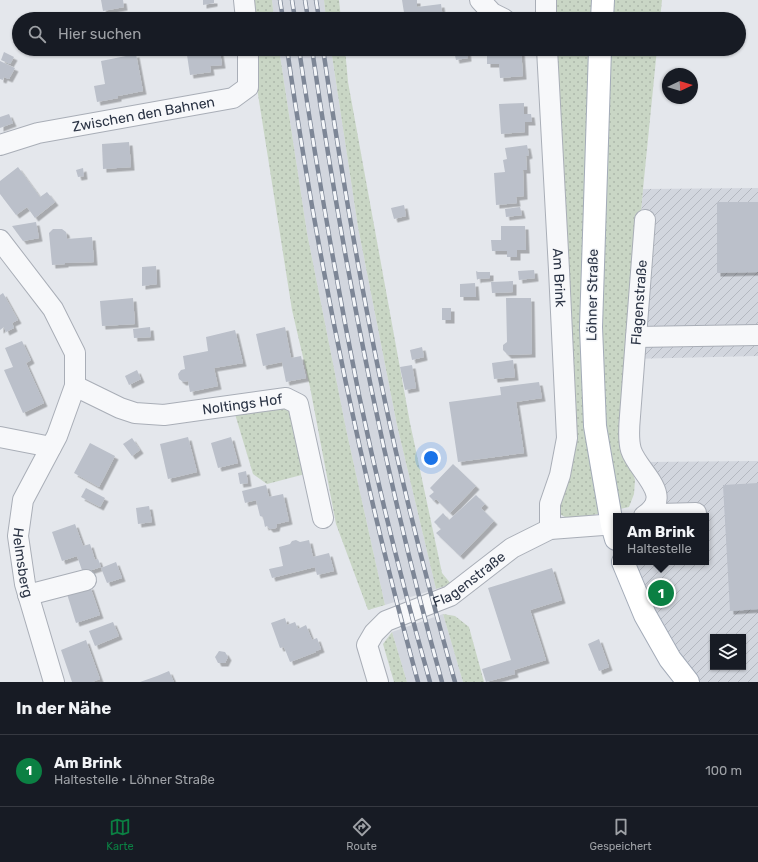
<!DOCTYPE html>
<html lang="de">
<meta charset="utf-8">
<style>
:root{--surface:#171b24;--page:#20242c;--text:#f1f3f6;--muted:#9ea1a6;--line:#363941;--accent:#0b8043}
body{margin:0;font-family:Rubik,sans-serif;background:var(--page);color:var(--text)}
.controls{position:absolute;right:12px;bottom:12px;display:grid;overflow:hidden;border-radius:0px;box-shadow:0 1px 3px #0004}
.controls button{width:36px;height:36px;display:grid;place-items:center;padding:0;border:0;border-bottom:1px solid var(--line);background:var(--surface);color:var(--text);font:20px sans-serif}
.compass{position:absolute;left:662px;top:68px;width:36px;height:36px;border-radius:50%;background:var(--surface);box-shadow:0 1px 3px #0004;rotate:86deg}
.you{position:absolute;left:431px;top:458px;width:14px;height:14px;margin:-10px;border:3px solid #fff;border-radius:50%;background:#1a73e8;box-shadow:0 0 0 6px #1a73e833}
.badge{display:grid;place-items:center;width:26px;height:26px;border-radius:50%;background:var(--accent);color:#fff;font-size:13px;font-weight:700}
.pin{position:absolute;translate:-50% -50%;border:2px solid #fff;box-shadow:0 1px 4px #0006}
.popup{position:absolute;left:613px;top:513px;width:96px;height:52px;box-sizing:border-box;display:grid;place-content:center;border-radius:0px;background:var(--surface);filter:drop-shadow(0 1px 3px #0005);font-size:13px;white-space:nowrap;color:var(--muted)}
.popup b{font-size:15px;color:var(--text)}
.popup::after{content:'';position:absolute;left:50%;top:100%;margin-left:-8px;border:8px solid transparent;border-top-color:var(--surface)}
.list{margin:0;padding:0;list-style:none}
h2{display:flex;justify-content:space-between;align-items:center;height:52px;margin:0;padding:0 16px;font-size:17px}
h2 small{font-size:13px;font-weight:400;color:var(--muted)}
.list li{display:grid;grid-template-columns:26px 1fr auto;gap:12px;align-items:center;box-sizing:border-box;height:72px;padding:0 16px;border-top:1px solid var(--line)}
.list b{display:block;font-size:15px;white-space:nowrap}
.list p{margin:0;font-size:13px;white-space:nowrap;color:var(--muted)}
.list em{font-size:13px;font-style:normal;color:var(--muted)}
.icon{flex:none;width:22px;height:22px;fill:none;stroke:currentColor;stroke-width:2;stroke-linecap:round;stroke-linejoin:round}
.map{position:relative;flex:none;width:758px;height:682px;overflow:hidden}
.search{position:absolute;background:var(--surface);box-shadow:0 1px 3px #0004;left:12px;right:12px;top:12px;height:44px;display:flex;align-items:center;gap:10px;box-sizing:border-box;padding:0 14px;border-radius:22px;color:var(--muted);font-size:15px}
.sheet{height:124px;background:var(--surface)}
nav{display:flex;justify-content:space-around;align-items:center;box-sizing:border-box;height:56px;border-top:1px solid var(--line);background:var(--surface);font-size:11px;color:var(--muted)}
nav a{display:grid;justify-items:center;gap:2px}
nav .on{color:var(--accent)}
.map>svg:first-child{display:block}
.built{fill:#d2d6de}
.industrial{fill:url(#industrial-furrows);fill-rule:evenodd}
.grass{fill:url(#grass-dots)}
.building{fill:#bbc0ca;filter:url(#shadow)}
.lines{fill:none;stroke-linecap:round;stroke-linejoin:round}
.minor-casing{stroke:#a9aeb7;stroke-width:22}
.major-casing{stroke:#a3abb8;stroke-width:24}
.minor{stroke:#f7f8fa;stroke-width:20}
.major{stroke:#fff;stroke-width:22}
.rail-casing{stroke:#7d8696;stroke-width:4.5}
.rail{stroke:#f4f6f9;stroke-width:3;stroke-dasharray:9;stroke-linecap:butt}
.labels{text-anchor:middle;stroke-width:3;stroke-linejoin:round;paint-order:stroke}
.street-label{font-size:14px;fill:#2b3445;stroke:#f4f6f9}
</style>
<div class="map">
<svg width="758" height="682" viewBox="0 0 758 682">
<defs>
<pattern id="industrial-furrows" width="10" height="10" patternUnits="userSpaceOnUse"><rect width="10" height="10" fill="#d2d6de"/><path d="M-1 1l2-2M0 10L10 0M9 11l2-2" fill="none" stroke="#b4b8c0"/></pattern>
<pattern id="grass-dots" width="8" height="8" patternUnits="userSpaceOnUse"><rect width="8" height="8" fill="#c9d6c5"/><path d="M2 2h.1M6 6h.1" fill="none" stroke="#adb8ab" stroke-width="1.8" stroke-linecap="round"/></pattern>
<filter id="shadow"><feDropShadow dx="3.5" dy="3.5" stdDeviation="0" flood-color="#0004"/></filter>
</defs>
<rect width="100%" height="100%" fill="#e4e7ec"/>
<g class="built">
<path d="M272,0H324L326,19H274Z"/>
<path d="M279,49H331L358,227L397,425L436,589L385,605L346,429L307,233Z"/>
<path d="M443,614L463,682H407L392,632Z"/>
</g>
<g class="industrial">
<path d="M758,188V356L629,359L643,189Z"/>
<path d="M758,461V682H692L627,562H706V516H654L646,462ZM713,637H743V667H713Z"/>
</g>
<g class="grass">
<path d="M251,0H272L274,19H253Z"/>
<path d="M324,0H339L341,19H326Z"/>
<path d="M551,0H662L660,19H552Z"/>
<path d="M255,49H279L307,233L346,429L385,605L368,610L336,524L310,387L292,310L257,88Z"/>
<path d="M331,49H345L348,82L410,423L442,573L451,584L436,589L397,425L358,227Z"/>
<path d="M553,49H657L643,189L624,416L627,454L635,480L634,494L629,507L570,520L558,513L561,491L575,450Z"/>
<path d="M284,406L295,414L309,473L267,484L253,474L235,414Z"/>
<path d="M443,614L455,616L469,627L484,682H463Z"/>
<path d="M392,632L407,682H394L383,644Z"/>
</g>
<g class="building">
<path d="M101,0H123L124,7L103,11Z"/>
<path d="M203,0H214V3L203,5Z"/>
<path d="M402,0H417V7L441,4L443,19H405Z"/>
<path d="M224,15V19H213V17Z"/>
<path d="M200,49H229V50L220,52L222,65L210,66L211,72L190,75L187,55L201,54Z"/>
<path d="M467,49L468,58L456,60L454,51Z"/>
<path d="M499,49H521L523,76L500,78L499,64H487V52H499Z"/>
<path d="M4,52L14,57L10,64L1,60Z"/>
<path d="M136,54L143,91L118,96V98L97,102L94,86L105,84L101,61Z"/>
<path d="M0,61L15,68L9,79L4,77L3,80L0,79Z"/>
<path d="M524,103V114H531L532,122H525V132L501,134L499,104Z"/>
<path d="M9,114L13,123L0,128V117Z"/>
<path d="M129,142L131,167L103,169L102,144Z"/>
<path d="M527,145L529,155L526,156L527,170H523L524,196L516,197L517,203L496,205L494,173L505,172L503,160L507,159L505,148Z"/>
<path d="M18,167L40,197L47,192L55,202L35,218L27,207L16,215L0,194V181Z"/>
<path d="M83,168L84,176L78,177L76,170Z"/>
<path d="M717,202H758V272L717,273Z"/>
<path d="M404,205L406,216L394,219L391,208Z"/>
<path d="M520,207L522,215L506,217L505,209Z"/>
<path d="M36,222L39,238L23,241L12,226Z"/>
<path d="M501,226H525L526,250H517V257H507V251H492L491,240H501Z"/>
<path d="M53,229H62L66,232L67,239L92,237L94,262L65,263V264L52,265L49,233Z"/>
<path d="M156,266L157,284L142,286V267Z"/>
<path d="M534,270L535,278L519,280L518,271Z"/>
<path d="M476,271L478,272H490V278L478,279L477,280Z"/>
<path d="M513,281V292L492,293L491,282Z"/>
<path d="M475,283L476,297H460V284Z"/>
<path d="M3,293L18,320L12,323L14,328L6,332L4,327L0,330V295Z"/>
<path d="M133,298L135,324L102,326L100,301Z"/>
<path d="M506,298H531L532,354L508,355L503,350V345L507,342Z"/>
<rect x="442" y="308" width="9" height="12"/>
<path d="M150,327L151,337L134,338L133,329Z"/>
<path d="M285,327L291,358L301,356L306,378L286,382L282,362L263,366L256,334Z"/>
<path d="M235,330L243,363L214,368L218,386L190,392L188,381L183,382L179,379L178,374L181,370L185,369L183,356L208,351L206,337Z"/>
<path d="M22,341L31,360L26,363L44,403L23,413L4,370L13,367L5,348Z"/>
<path d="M422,347L424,357L412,360L410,350Z"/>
<path d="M513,360L515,377L494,379L492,363Z"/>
<path d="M412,365L416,388L405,390L400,367Z"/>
<path d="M137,370L141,379L129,385L125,376Z"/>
<path d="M539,382L542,398L516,402L524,453L458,462L449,402L501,395L500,387Z"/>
<path d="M188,437L197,472L168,479L160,444Z"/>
<path d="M231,437L238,463L218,468L211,443Z"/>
<path d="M132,438L140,450L132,456L123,444Z"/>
<path d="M90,443L115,456L99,487L74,473Z"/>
<path d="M453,464L476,486L450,513L436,499L434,501L429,496L434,492L430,488Z"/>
<path d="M246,471L248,483L240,484L238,473Z"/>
<path d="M758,483V609L730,611L723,485Z"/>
<path d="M266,485L269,497L283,494L289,521L277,524L276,528L270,529L267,526L265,527L263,517L260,516L256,500L245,503L242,491Z"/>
<path d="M86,488L105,498L100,507L81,497Z"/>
<path d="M476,495L485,504L481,508L494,521L460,556L436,533L441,529L434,522L443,513L449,520Z"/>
<path d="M149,506L152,522L138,524L136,508Z"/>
<path d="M75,524L83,546L90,544L95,560L98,559L101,567L83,573L77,556L62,561L52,532Z"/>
<path d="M296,540L300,542L309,540L313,557L329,553L334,571L317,575L315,567L272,578L269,569L283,566L279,547L290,544L292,541Z"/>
<path d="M116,562L122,578L107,583L101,568Z"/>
<path d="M552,568L562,600L530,610L546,660L514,670L515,674L486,682L482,669L511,660L488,588Z"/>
<path d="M90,586L100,615L76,623L67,594Z"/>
<path d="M285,618L287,625L295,622L298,629L306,625L312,640L317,638L321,649L316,651V652L290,662L284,647L280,648L271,623Z"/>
<path d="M113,622L119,636L95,646L89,631Z"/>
<path d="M599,639L609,667L599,671L588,644Z"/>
<path d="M86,640L100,679L92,682H72L61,650Z"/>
<path d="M219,651L225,652L228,657L225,663H218L215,657Z"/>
<path d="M169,671L174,682H140L157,676Z"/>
</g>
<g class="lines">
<g class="minor-casing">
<g id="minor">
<path d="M244,0L246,19"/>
<path d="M480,0L492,13L504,19"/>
<path d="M546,0V19"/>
<path id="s1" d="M547,49L559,270L567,438L560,475L550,504V529"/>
<path id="s2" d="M0,145L38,133L233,98L248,87V49"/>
<path id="s3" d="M0,240L53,309L75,353V386L57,436L23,500L18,536L25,584L54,682"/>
<path d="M636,337L758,335"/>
<path id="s4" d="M75,386L120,408L135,413L164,415L286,398L298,404L323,518"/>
<path d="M0,437L51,447"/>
<path d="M653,508L660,514L696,513V516"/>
<path id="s5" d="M644,516C676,496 638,472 631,450C628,440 629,427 630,416L645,220"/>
<path d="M28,595L86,580"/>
<path id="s6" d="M378,682L367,645L374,633L386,621L450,596L512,548L550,529L616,524"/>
</g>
</g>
<g class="major-casing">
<g id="major">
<path d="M602,19L603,0"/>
<path d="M600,49L591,327L595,426L612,525L616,539"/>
<path d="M623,562L645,615L670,659L688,682"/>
</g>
</g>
<use href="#minor" class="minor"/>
<use href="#major" class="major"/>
<g class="rail-casing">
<g id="rail">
<path d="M280,0L283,19"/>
<path d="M292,0L295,19"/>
<path d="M305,0L308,19"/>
<path d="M316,0L319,19"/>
<path d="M287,49C318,263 361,474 418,682"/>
<path d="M299,49C316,165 336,280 359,395C379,491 403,587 430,682"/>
<path d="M312,49C343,262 384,474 442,682"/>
<path d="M323,49C340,164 359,278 383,392C403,489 428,586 455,682"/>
</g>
</g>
<use href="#rail" class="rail"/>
</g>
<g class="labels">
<g class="street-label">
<text dy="5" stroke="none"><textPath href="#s2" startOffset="147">Zwischen den Bahnen</textPath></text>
<text dy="5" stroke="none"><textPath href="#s1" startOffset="229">Am Brink</textPath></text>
<text transform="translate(592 295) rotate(-89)" y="5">Löhner Straße</text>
<text dy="5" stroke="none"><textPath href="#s5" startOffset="226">Flagenstraße</textPath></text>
<text dy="5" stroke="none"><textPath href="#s4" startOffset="174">Noltings Hof</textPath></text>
<text dy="5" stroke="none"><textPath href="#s3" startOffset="358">Helmsberg</textPath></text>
<text dy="5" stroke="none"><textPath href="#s6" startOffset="163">Flagenstraße</textPath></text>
</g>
</g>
</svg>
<div class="controls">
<button><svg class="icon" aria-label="layers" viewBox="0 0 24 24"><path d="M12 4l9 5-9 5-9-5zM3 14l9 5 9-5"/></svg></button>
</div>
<svg class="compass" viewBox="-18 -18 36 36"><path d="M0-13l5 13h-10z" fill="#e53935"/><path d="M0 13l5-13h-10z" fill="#9ea1a6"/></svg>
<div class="you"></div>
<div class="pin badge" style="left:661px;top:593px">1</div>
<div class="popup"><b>Am Brink</b>Haltestelle</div>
<div class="search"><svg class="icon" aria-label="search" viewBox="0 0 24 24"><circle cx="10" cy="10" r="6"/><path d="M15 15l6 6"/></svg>Hier suchen</div>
</div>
<section class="sheet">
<h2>In der Nähe<small></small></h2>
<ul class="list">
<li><span class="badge">1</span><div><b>Am Brink</b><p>Haltestelle · Löhner Straße</p></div><em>100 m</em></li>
</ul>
</section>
<nav>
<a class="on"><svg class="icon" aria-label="map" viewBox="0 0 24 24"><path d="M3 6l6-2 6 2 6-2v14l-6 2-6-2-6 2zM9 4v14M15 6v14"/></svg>Karte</a>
<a><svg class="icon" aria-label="directions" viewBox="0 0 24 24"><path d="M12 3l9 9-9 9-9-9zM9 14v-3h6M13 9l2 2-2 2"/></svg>Route</a>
<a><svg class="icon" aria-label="saved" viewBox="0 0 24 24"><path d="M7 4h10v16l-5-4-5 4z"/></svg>Gespeichert</a>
</nav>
